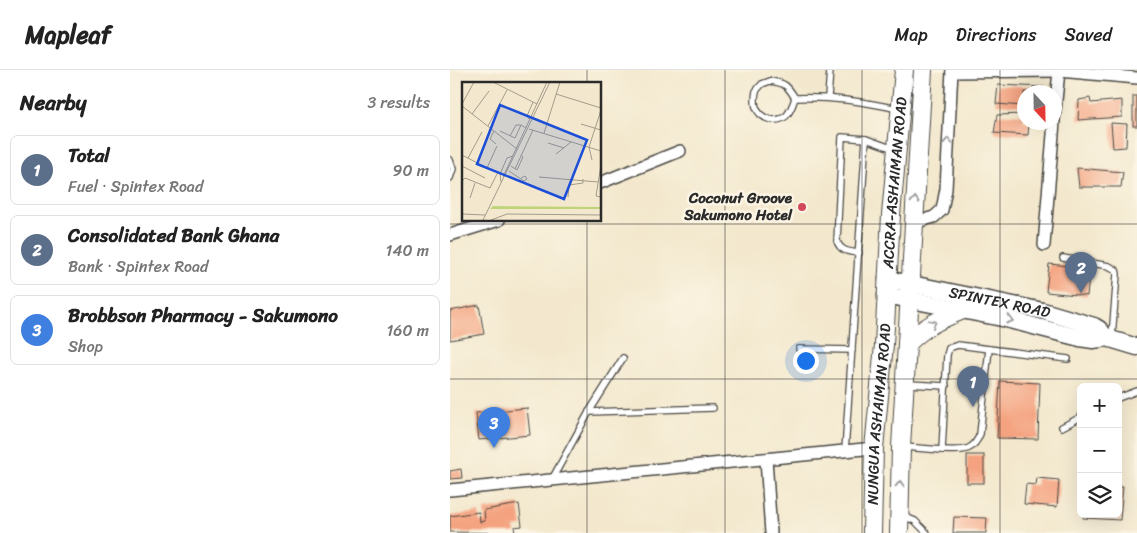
<!DOCTYPE html>
<meta charset="utf-8">
<style>
:root{--surface:#fff;--page:#f2f2f2;--text:#222;--muted:#767676;--line:#e0e0e0;--accent:#d1495b}
body{margin:0;font-family:Sriracha,sans-serif;background:var(--page);color:var(--text)}
.controls{position:absolute;right:15px;bottom:15px;display:grid;overflow:hidden;border-radius:8px;box-shadow:0 5px 20px #0002}
.controls button{width:45px;height:45px;display:grid;place-items:center;padding:0;border:0;border-bottom:1px solid var(--line);background:var(--surface);color:var(--text);font:25px sans-serif}
.compass{position:absolute;left:567px;top:15px;width:45px;height:45px;border-radius:50%;background:var(--surface);box-shadow:0 5px 20px #0002;rotate:158deg}
.you{position:absolute;left:355px;top:290px;width:18px;height:18px;margin:-12px;border:4px solid #fff;border-radius:50%;background:#1a73e8;box-shadow:0 0 0 8px #1a73e833}
.badge{display:grid;place-items:center;width:32px;height:32px;border-radius:50%;background:var(--accent);color:#fff;font-size:16px;font-weight:700}
.pin{position:absolute;translate:-50% -41px;filter:drop-shadow(0 1px 2px #0008)}
.pin::after{content:'';position:absolute;top:26px;width:18px;height:15px;background:inherit;clip-path:polygon(0 0,100% 0,50% 100%)}
.list{margin:0;padding:0;list-style:none}
h2{display:flex;justify-content:space-between;align-items:center;height:65px;margin:0;padding:0 20px;font-size:21px}
h2 small{font-size:16px;font-weight:400;color:var(--muted)}
.list li{display:grid;grid-template-columns:32px 1fr auto;gap:15px;align-items:center;box-sizing:border-box;height:70px;margin:0 10px 10px;padding:0 10px;border:1px solid var(--line);border-radius:8px}
.list b{display:block;font-size:19px;white-space:nowrap}
.list p{margin:0;font-size:16px;white-space:nowrap;color:var(--muted)}
.list em{font-size:16px;font-style:normal;color:var(--muted)}
.icon{flex:none;width:28px;height:28px;fill:none;stroke:currentColor;stroke-width:2;stroke-linecap:round;stroke-linejoin:round}
.map{position:relative;flex:none;width:687px;height:463px;overflow:hidden}
header{display:flex;align-items:center;gap:30px;box-sizing:border-box;height:70px;padding:0 25px;background:var(--surface);border-bottom:1px solid var(--line)}
header strong{font-size:24px}
nav{display:flex;gap:28px;margin-inline-start:auto;font-size:18px}
main{display:flex}
aside{flex:1;background:var(--surface)}
.map>svg:first-child{display:block}
.building{fill:#f4a27f}
.lines{fill:none;stroke-linecap:round;stroke-linejoin:round}
.lane-casing{stroke:#494743;stroke-width:8}
.street-casing{stroke:#494743;stroke-width:14}
.secondary-casing{stroke:#494743;stroke-width:19}
.primary-casing{stroke:#494743;stroke-width:20}
.lane{stroke:#fff;stroke-width:5.5}
.street{stroke:#fff;stroke-width:11}
.secondary{stroke:#fff;stroke-width:16}
.primary{stroke:#fff;stroke-width:18}
.oneway{stroke:#a0a0a0}
.grid{fill:none;stroke:#2b2b2b;stroke-width:1;stroke-opacity:0.55}
.poi-dot{fill:#d1495b;stroke:#fcf5e5;stroke-width:2}
.labels{text-anchor:middle;stroke-width:5;stroke-linejoin:round;paint-order:stroke}
.street-label{font-size:15px;fill:#2b2b2b;stroke:#fcf5e5}
.poi-label{font-size:15px;font-weight:bold;fill:#2b2b2b;stroke:#fcf5e5;text-anchor:end}
.inset-road{fill:none;stroke:#a39c8c;stroke-width:1}
.view{fill:#1d4ed8;fill-opacity:0.15;stroke:#1d4ed8;stroke-width:2.5}
.inset-edge{fill:none;stroke:#2b2b2b;stroke-width:2.5}
</style>
<header>
<strong>Mapleaf</strong>
<nav><a>Map</a><a>Directions</a><a>Saved</a></nav>
</header>
<main>
<aside>
<h2>Nearby<small>3 results</small></h2>
<ul class="list">
<li><span class="badge" style="background:#5c6f8a">1</span><div><b>Total</b><p>Fuel · Spintex Road</p></div><em>90 m</em></li>
<li><span class="badge" style="background:#5c6f8a">2</span><div><b>Consolidated Bank Ghana</b><p>Bank · Spintex Road</p></div><em>140 m</em></li>
<li><span class="badge" style="background:#3f7fe0">3</span><div><b>Brobbson Pharmacy - Sakumono</b><p>Shop</p></div><em>160 m</em></li>
</ul>
</aside>
<div class="map">
<svg width="687" height="463" viewBox="0 0 687 463">
<rect width="100%" height="100%" fill="#fcf5e5"/>
<filter id="ink" filterUnits="userSpaceOnUse"><feTurbulence type="fractalNoise" baseFrequency=".02" numOctaves="2"/><feDisplacementMap in="SourceGraphic" scale="10" xChannelSelector="R" yChannelSelector="G"/><feConvolveMatrix kernelMatrix="1 2 1 2 8 2 1 2 1" color-interpolation-filters="sRGB"/></filter>
<filter id="wash" filterUnits="userSpaceOnUse"><feTurbulence type="fractalNoise" baseFrequency=".0096" numOctaves="4" result="noise"/><feDisplacementMap in="SourceGraphic" scale="20" xChannelSelector="R" yChannelSelector="G"/><feGaussianBlur stdDeviation="1.12" result="paint"/><feColorMatrix in="noise" values="0 0 0 0 0 0 0 0 0 0 0 0 0 0 0 0 0 1.4 0 .05"/><feComposite in="paint" operator="in"/></filter>
<g filter="url(#wash)">
<rect width="100%" height="100%" fill="#f3e8cd"/>
<g id="blocks">
<g class="building">
<path d="M548,15L594,17L593,22H574V36L546,34Z"/>
<rect x="683" y="26" width="4" height="30"/>
<path d="M640,28L641,33L672,30V47L628,50L629,30Z"/>
<path d="M574,44V52H579L578,65L544,63L547,45Z"/>
<path d="M661,53L677,54L676,77L663,78Z"/>
<path d="M627,98L673,102L671,117H629Z"/>
<path d="M599,194L640,198L637,226L596,222Z"/>
<path d="M29,235L34,264L0,270V241Z"/>
<path d="M550,311L590,313L588,369L547,368Z"/>
<path d="M77,338L80,365L29,370L26,343Z"/>
<rect x="517" y="385" width="17" height="28"/>
<path d="M11,399L12,408L0,409V401Z"/>
<path d="M587,408L609,410L607,437L574,434L576,414L586,415Z"/>
<path d="M668,417H673L670,450L633,448V444H668Z"/>
<path d="M69,434L72,456L64,457L65,463L0,462V446L29,442L30,452L35,451L34,440Z"/>
<path d="M504,447L537,448L536,463H503Z"/>
</g>
</g>
</g>
<g filter="url(#ink)">
<use href="#blocks" fill-opacity="0" stroke="#494743" stroke-width="1"/>
<g class="lines">
<g class="lane-casing">
<g id="lane">
<path d="M320,11C335,13 337,15 345,28C343,34 341,41 336,46C326,54 310,49 306,37C304,32 305,27 306,21L312,14Z"/>
<path d="M378,27L380,0"/>
<path d="M345,28C383,27 411,31 448,39"/>
<path d="M0,90L3,99L0,108"/>
<path d="M409,183C399,182 390,181 387,171L392,67L416,69L444,79"/>
<path d="M613,188L659,196L666,200L667,204L662,267"/>
<path d="M349,279L402,280"/>
<path d="M458,314L496,316"/>
<path d="M668,328L687,321"/>
<path d="M139,342L263,338"/>
<path d="M612,357L631,347"/>
<path d="M454,377L492,380L497,285L499,278L508,275L618,289"/>
<path d="M492,380C511,380 522,384 530,364L539,279"/>
<path d="M395,381L416,69"/>
<path d="M101,411L139,342L173,288"/>
<path d="M453,446L465,451L477,463"/>
</g>
</g>
<g class="street-casing">
<g id="street">
<path d="M502,2L609,1"/>
<path d="M604,50L609,1L687,8"/>
<path d="M150,113L230,81"/>
<path d="M463,153L484,147L492,140L496,119L502,0"/>
<path d="M0,165L49,150"/>
<path d="M594,175L604,52"/>
<path d="M316,389L321,463"/>
<path d="M0,420L424,378"/>
</g>
</g>
<g class="secondary-casing">
<g id="secondary">
<path id="s1" d="M437,209L593,241L644,256L649,259L657,268"/>
<path d="M436,225L552,248L630,268L643,270L657,268L687,277"/>
</g>
</g>
<g class="primary-casing">
<g id="primary">
<path d="M457,274C476,255 489,250 513,240"/>
<path id="s2" d="M422,463L424,378L434,275L441,145L454,0"/>
<path d="M449,463L451,377L473,0"/>
</g>
</g>
<use href="#lane" class="lane"/>
<use href="#street" class="street"/>
<use href="#secondary" class="secondary"/>
<use href="#primary" class="primary"/>
</g>
<defs><path id="oneway-chevron" d="M-2-3.5L2.5 0L-2 3.5" fill="none" stroke-width="1.6" stroke-linecap="round" stroke-linejoin="round" transform="scale(1.25)"/></defs>
<g class="oneway">
<use href="#oneway-chevron" transform="translate(498 71) rotate(-87)"/>
<use href="#oneway-chevron" transform="translate(465 130) rotate(-87)"/>
<use href="#oneway-chevron" transform="translate(560 250) rotate(14)"/>
<use href="#oneway-chevron" transform="translate(483 253) rotate(-29)"/>
<use href="#oneway-chevron" transform="translate(450 414) rotate(-89)"/>
</g>
</g>
<path class="grid" d="M137,0V14M275,0V463M412,0V463M550,0V463M137,150V463M0,154H687M0,309H687"/>
<circle class="poi-dot" cx="352" cy="137" r="5"/>
<g class="labels">
<g class="street-label">
<text dy="5" stroke="none"><textPath href="#s2" startOffset="351">ACCRA-ASHAIMAN ROAD</textPath></text>
<text dy="5" stroke="none"><textPath href="#s1" startOffset="115">SPINTEX ROAD</textPath></text>
<text dy="5" stroke="none"><textPath href="#s2" startOffset="119">NUNGUA ASHAIMAN ROAD</textPath></text>
</g>
<g class="poi-label">
<text x="342" y="133">Coconut Groove<tspan x="342" dy="17">Sakumono Hotel</tspan></text>
</g>
</g>
<g transform="translate(12 12)">
<rect width="139" height="139" fill="#f3e8cd"/>
<path d="M31,124L139,125V127H28Z" fill="#bfd478"/>
<path class="inset-road" d="M31,0L75,22M94,12L139,26M0,22L12,0M0,24L55,67M10,32L27,9M67,37L65,34L71,20M119,42L139,48M26,44L45,8M67,47L139,69M32,49L28,57L34,62M38,49L53,56L59,43L64,46M82,51L98,0M48,54L54,43H59M86,61L102,66M94,72L109,60M0,73L25,86L35,64M6,76L20,50M130,78L127,65L139,28M139,83L134,114L139,115M0,84L23,96M49,84L55,88L61,75L59,73M53,87L71,48M47,89L62,99L65,97L63,94L59,96M41,95L85,0M77,95L136,100M0,99L3,96L28,106L36,90M39,100L38,92L45,76L51,74M106,115L107,103L121,101V97M8,116L13,101M0,132L23,133M21,138L88,0M29,138L45,132L139,133"/>
<path class="view" d="M38,23L125,58L102,117L15,82Z"/>
<rect width="139" height="139" class="inset-edge"/>
</g>
</svg>
<div class="controls">
<button>+</button>
<button>−</button>
<button><svg class="icon" aria-label="layers" viewBox="0 0 24 24"><path d="M12 4l9 5-9 5-9-5zM3 14l9 5 9-5"/></svg></button>
</div>
<svg class="compass" viewBox="-18 -18 36 36"><path d="M0-13l5 13h-10z" fill="#e53935"/><path d="M0 13l5-13h-10z" fill="#767676"/></svg>
<div class="you"></div>
<div class="pin badge" style="left:523px;top:337px;background:#5c6f8a">1</div>
<div class="pin badge" style="left:631px;top:223px;background:#5c6f8a">2</div>
<div class="pin badge" style="left:44px;top:378px;background:#3f7fe0">3</div>
</div>
</main>
